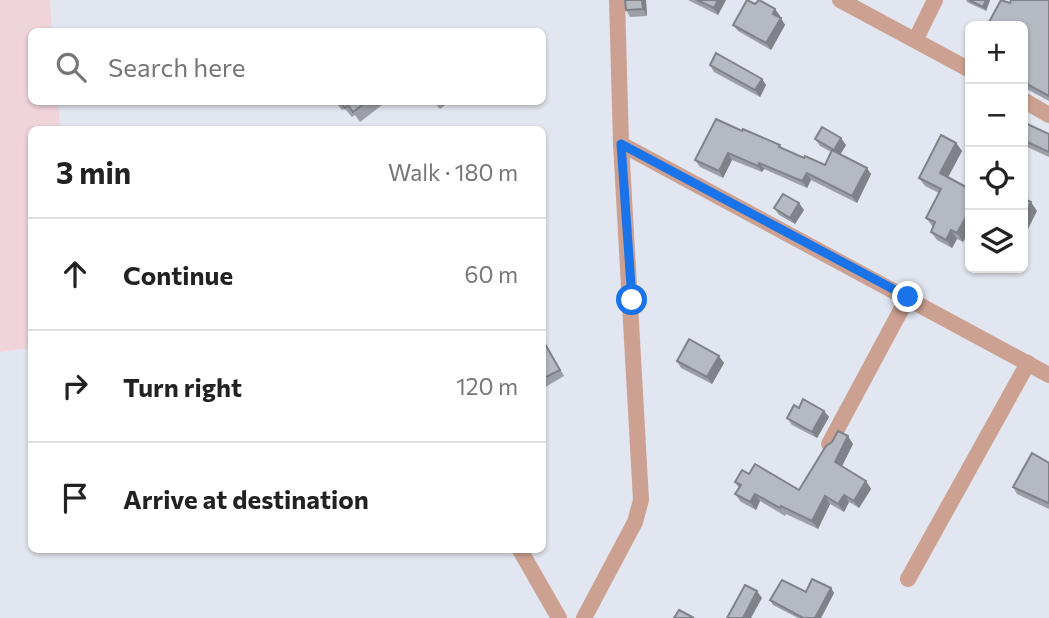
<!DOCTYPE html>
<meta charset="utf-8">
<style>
:root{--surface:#fff;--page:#f6f6f6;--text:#222;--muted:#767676;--line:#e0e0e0}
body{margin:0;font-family:Commissioner,sans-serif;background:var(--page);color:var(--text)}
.controls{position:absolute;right:21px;top:21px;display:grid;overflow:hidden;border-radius:10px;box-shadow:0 2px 5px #0004}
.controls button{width:63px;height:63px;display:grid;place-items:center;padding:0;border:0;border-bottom:2px solid var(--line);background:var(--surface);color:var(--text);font:35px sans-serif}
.stop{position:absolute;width:21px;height:21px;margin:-16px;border:5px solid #1a73e8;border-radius:50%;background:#fff}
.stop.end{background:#1a73e8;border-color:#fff;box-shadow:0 2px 7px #0008}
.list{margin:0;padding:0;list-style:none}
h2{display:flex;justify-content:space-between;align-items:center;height:91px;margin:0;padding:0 28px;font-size:30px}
h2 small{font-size:23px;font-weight:400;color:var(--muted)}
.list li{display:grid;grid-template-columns:46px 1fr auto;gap:21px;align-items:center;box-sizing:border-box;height:112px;padding:0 28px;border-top:2px solid var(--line)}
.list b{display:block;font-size:26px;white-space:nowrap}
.list em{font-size:23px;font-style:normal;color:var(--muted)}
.icon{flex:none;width:38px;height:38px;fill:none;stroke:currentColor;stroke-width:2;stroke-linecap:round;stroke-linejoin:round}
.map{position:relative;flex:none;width:1049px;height:618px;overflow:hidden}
.search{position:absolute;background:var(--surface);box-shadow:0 2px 5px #0004;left:28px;top:28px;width:518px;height:77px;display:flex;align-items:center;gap:18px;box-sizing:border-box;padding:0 24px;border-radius:10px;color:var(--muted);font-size:26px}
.panel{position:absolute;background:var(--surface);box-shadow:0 2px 5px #0004;left:28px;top:126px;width:518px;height:427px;border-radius:10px}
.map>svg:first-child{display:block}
.commercial{fill:#efd4da}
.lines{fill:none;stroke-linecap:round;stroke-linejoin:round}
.minor{stroke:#cca191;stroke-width:16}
.wall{fill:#9c9fa7}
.shaded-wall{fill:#7f8288}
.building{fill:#b5b9c2;stroke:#7f8288;stroke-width:2}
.route{stroke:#1a73e8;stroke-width:9}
</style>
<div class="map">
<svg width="1049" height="618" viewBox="0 0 1049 618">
<rect width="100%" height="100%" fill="#e2e6f0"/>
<path class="commercial" d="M0,0H50L52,31L32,32V102H58L60,129L32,130L31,348L0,352Z"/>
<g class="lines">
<g class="minor">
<path d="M840,0L970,70"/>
<path d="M916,39L935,0"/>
<path d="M1023,100L1049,115"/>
<path d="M621,144L1049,375"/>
<path d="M829,444L908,297"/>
<path d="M520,550L559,618"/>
<path d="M908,579L1028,363"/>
<path d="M584,618L635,522L641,500L621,144L617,0"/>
</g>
</g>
<g class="wall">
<path d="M625,0H646L647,16L630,17L626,10Z"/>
<path d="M688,0H726L718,15Z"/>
<path d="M966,0H990L986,11L967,2Z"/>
<path d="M1049,0V101L1023,87V26H992L989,22L1010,3Z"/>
<path d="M755,4L775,9L780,16L779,18L785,25L771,50L738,31L733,25Z"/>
<path d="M710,65L762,79L766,85L760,97L714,72Z"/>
<path d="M335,102H386L360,122L355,115L352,117L345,109L342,110Z"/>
<path d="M434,102H449L440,109Z"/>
<path d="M1023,122L1049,134V157L1023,145Z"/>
<path d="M742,131L804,158L825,165L831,152L820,146L815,139L846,145L840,154L871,174L857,203L811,180L807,188L764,169L762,172L732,160L723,178L700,167L695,160Z"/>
<path d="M956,143L962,151L948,177L966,187L970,178V229L963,242L957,239L952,248L937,240L931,232L933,227L926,218L939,193L925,186L919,178Z"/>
<path d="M774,208L804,210L795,224L779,215Z"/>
<path d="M542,337L564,376L542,389Z"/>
<path d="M677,361L724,363L712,384L681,368Z"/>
<path d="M824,411L829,417L817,438L792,425L787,418Z"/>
<path d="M853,444L842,466L866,481L871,489L859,508L849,502L844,512L830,504L818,529L786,514L785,516L760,501L756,510L741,502L735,494L739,488L735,482L749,474L799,490Z"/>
<path d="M1049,463V509L1017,494L1013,487Z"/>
<path d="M831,588L834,593L821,618H798L773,605L770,600L806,592Z"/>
</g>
<g class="shaded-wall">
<path d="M642,0H646L647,16L643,9Z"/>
<path d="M718,0H726L718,15L714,8Z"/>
<path d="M986,0H990L986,11L983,7Z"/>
<path d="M775,9L780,16L778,21L773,14Z"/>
<path d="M781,18L785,25L771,50L766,43Z"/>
<path d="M762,79L766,85L760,97L755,90Z"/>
<path d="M841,138L846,145L839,157L834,150Z"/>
<path d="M956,143L962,151L946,181L940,173Z"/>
<path d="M728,153L732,160L723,178L719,171Z"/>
<path d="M759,163L764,169L762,172L758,166Z"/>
<path d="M867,168L871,174L857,203L852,196Z"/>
<path d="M807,173L811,180L807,188L802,181Z"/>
<path d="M1031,202L1037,211L1028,229L1023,222V218Z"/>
<path d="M799,203L804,210L795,224L790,218Z"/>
<path d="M970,210V229L963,242L957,233Z"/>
<path d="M951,230L957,239L952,248L946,240Z"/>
<path d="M719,356L724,363L712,384L707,377Z"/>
<path d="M824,411L829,417L817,438L812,432Z"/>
<path d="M848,436L853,444L840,470L835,462Z"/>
<path d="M866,481L871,489L859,508L854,501Z"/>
<path d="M755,494L760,501L756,510L750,502Z"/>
<path d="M844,495L849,502L844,512L838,504Z"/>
<path d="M825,496L830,504L818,529L812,521Z"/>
<path d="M831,588L834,593L821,618H815Z"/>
<path d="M757,591L762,598L751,618H743Z"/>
</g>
<g class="building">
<path d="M625,0H642L643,9L626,10Z"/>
<path d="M697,0H718L714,8Z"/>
<path d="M747,0L755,4L759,0L775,9L773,14L781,18L766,43L733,25Z"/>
<path d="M969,0H986L983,7Z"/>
<path d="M1001,0L1010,3L1011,0H1049V96L1023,82V26H997L989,22Z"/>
<path d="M716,53L762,79L755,90L710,65Z"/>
<path d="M340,102H366L353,112L348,105L345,108Z"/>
<path d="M716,119L742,131L743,129L780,145L779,147L804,158L805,156L825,165L832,150L867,168L852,196L807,173L802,181L759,163L758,166L728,153L719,171L695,160Z"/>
<path d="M1023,122L1049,134V152L1023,140Z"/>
<path d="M822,127L841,138L834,150L815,139Z"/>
<path d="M941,135L956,143L940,173L966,187L970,178V210L957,233L951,230L946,240L931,232L935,222L926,218L941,189L919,178Z"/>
<path d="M783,194L799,203L790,218L774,208Z"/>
<path d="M1023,198L1031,202L1023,218Z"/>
<path d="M542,339L560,370L542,379Z"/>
<path d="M689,339L719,356L707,377L677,361Z"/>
<path d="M803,399L824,411L812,432L787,418L794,405L799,408Z"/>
<path d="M838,431L848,436L835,462L866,481L854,501L844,495L838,504L825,496L812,521L781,506L780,508L755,494L750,502L735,494L741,485L735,482L742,470L749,474L755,464L799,490L826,446L832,442Z"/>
<path d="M1032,453L1049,463V501L1048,503L1013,487Z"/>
<path d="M812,579L831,588L815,618H803L770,600L782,580L806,592Z"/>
<path d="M745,585L757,591L743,618H727Z"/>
<path d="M679,610L694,618H674Z"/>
</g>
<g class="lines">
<path class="route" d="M632,300L621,144L908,297"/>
</g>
</svg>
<div class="controls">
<button>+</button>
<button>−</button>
<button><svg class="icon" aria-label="locate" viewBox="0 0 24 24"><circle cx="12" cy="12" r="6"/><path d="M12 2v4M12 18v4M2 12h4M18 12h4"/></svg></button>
<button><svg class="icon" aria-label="layers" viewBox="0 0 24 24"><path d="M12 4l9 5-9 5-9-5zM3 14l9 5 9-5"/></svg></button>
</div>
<div class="stop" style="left:632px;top:300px"></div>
<div class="stop end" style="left:908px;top:297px"></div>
<div class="search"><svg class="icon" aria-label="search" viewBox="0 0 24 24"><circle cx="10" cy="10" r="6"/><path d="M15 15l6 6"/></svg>Search here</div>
<section class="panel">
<h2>3 min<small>Walk · 180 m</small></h2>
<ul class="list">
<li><svg class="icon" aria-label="ahead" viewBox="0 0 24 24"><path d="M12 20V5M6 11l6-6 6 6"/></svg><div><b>Continue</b></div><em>60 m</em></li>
<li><svg class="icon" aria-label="right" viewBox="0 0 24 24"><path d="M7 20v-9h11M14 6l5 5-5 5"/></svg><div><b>Turn right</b></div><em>120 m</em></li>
<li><svg class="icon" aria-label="arrive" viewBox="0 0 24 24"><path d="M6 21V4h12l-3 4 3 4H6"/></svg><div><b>Arrive at destination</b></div></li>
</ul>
</section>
</div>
